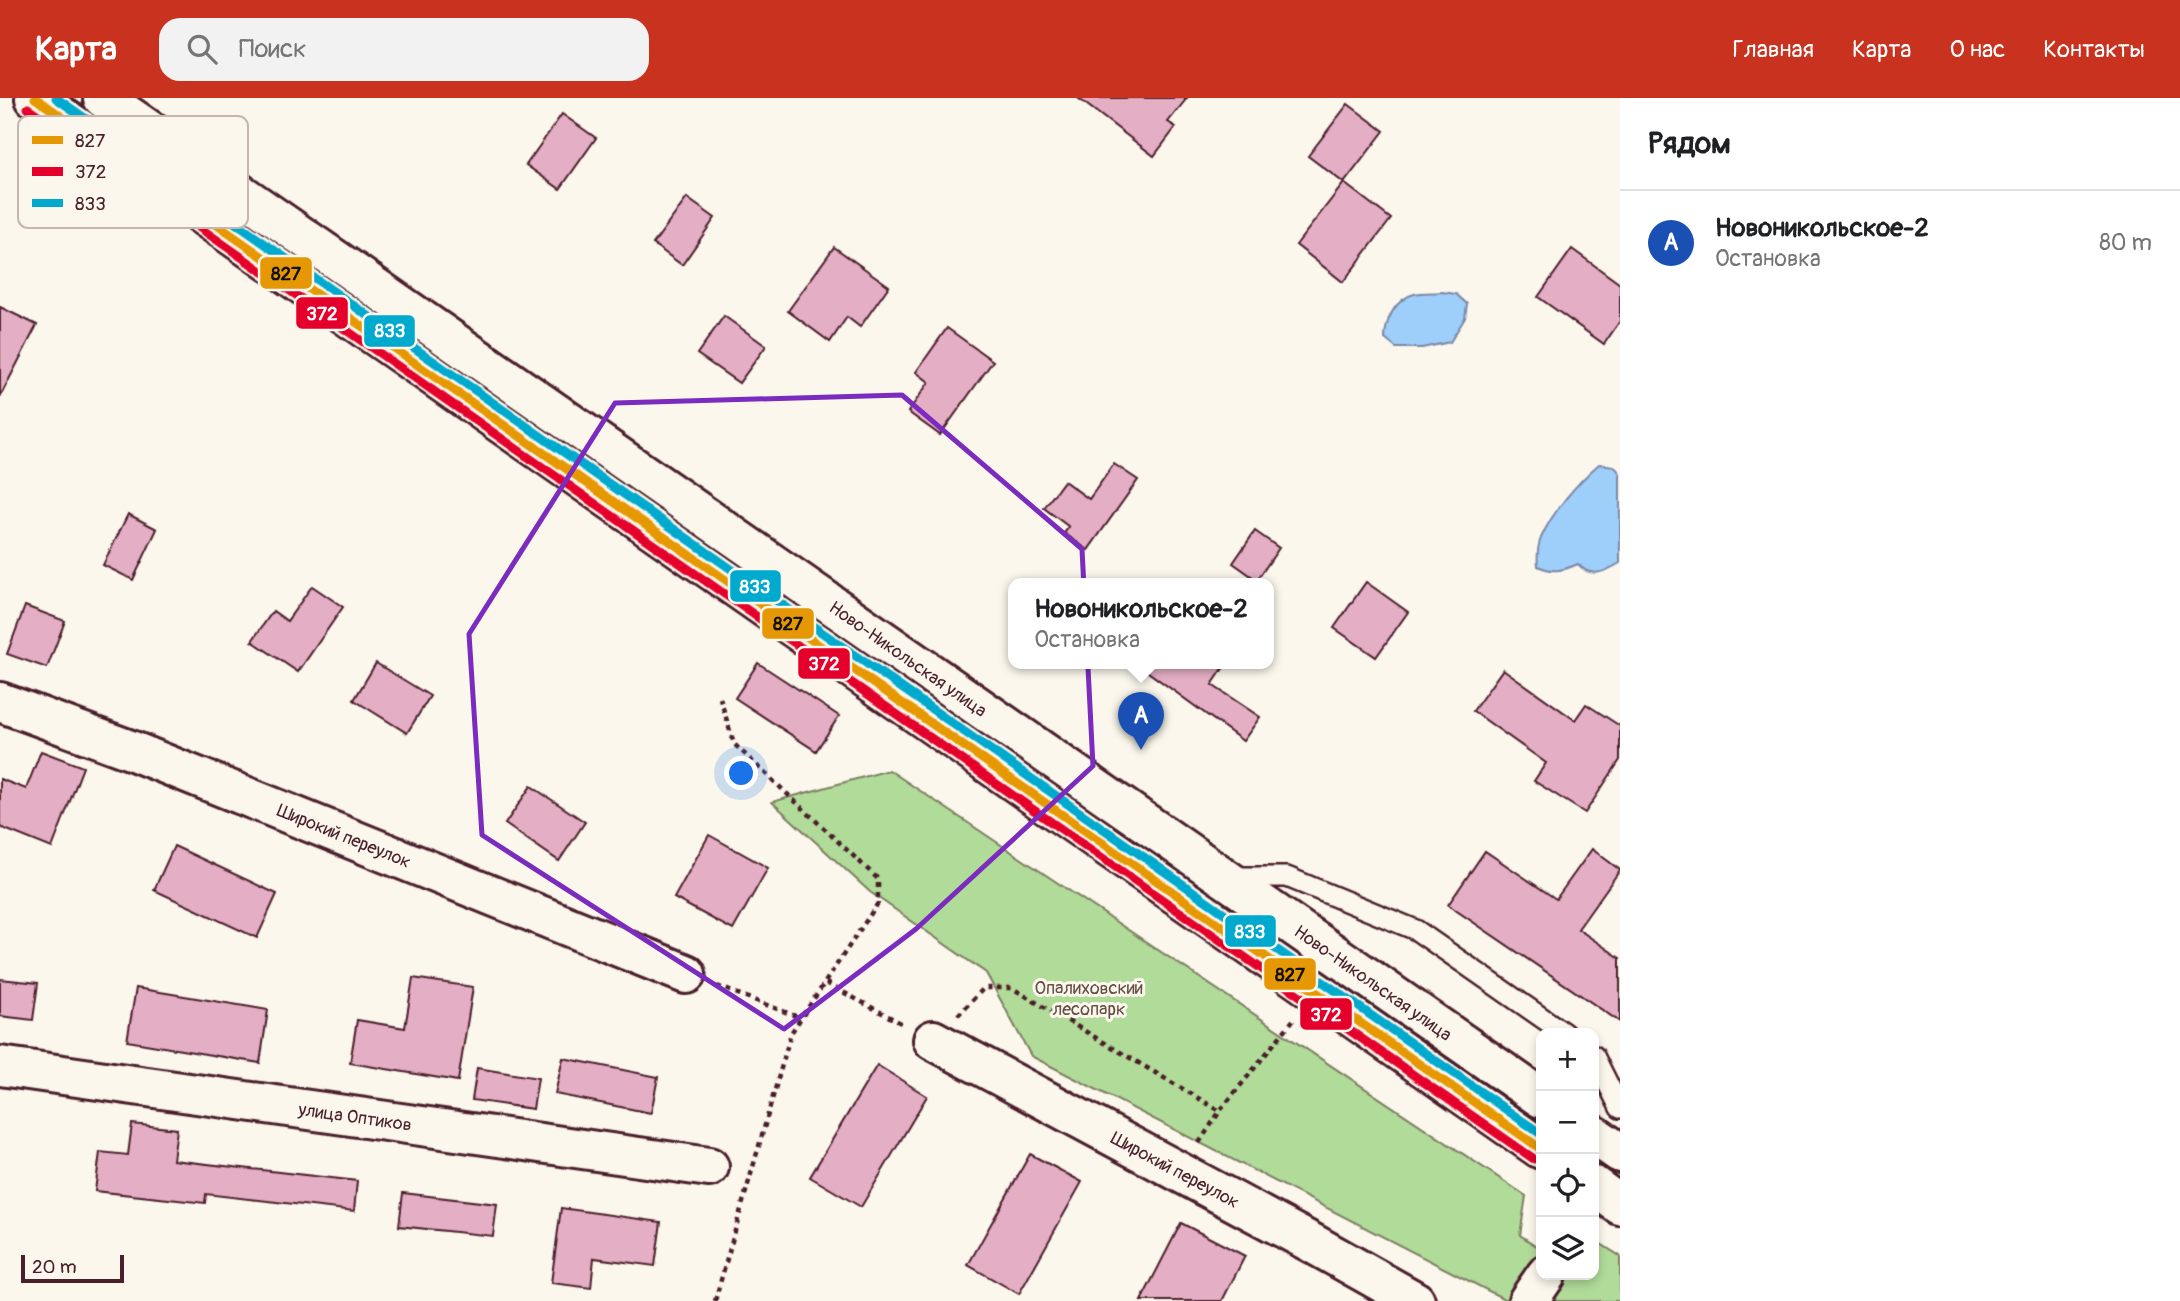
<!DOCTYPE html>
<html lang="ru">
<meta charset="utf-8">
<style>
:root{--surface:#fff;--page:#f2f2f2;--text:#202124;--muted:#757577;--line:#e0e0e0;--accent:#c8321e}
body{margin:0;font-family:Pangolin,sans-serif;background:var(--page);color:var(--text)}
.controls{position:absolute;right:21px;bottom:21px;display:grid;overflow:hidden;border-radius:14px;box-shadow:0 4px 10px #0003}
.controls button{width:63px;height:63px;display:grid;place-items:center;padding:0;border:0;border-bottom:2px solid var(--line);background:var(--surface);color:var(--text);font:35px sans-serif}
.scale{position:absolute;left:21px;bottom:18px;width:103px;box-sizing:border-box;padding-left:7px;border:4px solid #4a1f2b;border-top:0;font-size:19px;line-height:24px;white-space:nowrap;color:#4a1f2b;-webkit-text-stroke:5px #fbf7ec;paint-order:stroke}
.you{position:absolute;left:742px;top:676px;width:24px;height:24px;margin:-18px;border:5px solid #fff;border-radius:50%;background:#1a73e8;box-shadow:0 0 0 10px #1a73e833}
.badge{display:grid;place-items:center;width:46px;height:46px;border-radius:50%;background:var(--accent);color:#fff;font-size:23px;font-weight:700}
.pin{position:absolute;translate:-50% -58px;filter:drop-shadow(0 2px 4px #0008)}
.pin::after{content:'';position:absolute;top:37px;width:24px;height:21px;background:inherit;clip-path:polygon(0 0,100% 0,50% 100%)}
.popup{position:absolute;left:1008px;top:480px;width:266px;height:91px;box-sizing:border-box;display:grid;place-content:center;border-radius:14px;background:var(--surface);filter:drop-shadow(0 2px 5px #0005);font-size:23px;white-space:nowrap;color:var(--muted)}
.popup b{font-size:26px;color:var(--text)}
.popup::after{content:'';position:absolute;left:50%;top:100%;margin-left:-14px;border:14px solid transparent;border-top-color:var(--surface)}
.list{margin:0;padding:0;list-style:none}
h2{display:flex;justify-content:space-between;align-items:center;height:91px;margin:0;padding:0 28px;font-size:30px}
h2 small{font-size:23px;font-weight:400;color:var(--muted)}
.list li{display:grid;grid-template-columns:46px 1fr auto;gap:21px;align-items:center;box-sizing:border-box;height:105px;padding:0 28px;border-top:2px solid var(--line)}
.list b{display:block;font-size:26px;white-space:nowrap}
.list p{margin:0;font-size:23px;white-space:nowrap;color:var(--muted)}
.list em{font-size:23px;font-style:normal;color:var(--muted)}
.icon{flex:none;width:38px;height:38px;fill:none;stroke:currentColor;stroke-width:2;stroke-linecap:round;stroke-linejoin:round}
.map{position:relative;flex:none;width:1620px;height:1203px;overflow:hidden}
header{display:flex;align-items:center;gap:42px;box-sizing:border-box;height:98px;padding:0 35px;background:var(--accent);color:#fff}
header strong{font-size:33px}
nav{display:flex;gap:38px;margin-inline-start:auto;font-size:24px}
.search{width:490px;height:63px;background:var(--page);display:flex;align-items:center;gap:18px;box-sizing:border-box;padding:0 24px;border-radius:21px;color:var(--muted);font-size:26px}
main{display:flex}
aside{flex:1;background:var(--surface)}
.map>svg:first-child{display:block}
.green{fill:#b0db99;stroke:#7d7d62;stroke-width:2}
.water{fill:#9ecefa;stroke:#7c88a7;stroke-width:2}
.building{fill:#e4aec4;stroke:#4a1f2b;stroke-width:2}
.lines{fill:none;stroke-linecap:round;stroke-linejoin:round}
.service-casing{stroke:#4a1f2b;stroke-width:24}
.minor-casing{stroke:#4a1f2b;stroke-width:44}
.primary-casing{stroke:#4a1f2b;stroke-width:44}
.path{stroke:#4a1f2b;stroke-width:4.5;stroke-dasharray:5 5;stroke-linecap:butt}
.service{stroke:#fbf7ec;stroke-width:19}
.minor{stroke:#fbf7ec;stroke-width:38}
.primary{stroke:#fbf7ec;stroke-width:38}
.bus-1-casing{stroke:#fbf7ec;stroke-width:14}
.bus-2-casing{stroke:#fbf7ec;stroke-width:14}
.bus-3-casing{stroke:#fbf7ec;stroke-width:14}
.bus-1{stroke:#e69804;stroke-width:9}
.bus-2{stroke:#e4002b;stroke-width:9}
.bus-3{stroke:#00a9ce;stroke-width:9}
.marked{fill:none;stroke:#7b2cbf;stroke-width:5;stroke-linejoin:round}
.labels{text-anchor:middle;stroke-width:6;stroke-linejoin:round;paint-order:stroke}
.street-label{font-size:18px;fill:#4a1f2b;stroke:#fbf7ec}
.park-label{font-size:18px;fill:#644e46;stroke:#fbf7ec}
.key{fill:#fbf7ec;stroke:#c6b6b2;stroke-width:2}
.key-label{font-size:19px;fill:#4a1f2b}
.line-badge{stroke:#fbf7ec;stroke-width:2.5}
.badge-label{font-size:19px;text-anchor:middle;font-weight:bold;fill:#fff}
.pale-badge-label{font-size:19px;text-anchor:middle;font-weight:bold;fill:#111}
</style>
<header>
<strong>Карта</strong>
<div class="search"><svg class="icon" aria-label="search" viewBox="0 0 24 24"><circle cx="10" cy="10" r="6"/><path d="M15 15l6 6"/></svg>Поиск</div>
<nav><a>Главная</a><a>Карта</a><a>О нас</a><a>Контакты</a></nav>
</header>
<main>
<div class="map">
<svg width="1620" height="1203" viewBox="0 0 1620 1203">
<rect width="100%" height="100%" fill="#fbf7ec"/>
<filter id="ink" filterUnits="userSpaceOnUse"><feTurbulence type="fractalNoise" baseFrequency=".0143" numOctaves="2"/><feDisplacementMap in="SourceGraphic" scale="14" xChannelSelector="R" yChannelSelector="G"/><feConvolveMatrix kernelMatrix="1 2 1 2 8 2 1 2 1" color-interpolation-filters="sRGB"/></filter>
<g filter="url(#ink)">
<path class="green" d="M889,672L1526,1098L1520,1137L1541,1151V1177H1594V1144L1596,1143L1620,1158V1203H1508L1031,958L986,875L870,794L772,704Z"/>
<g class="water">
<path d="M1442,194L1456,196L1467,206L1465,220L1450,244L1422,250H1396L1385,241C1385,223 1395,201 1414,196C1423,194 1434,195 1442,194Z"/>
<path d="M1599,366L1614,368L1620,375V465C1605,474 1591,481 1578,466C1562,473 1553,475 1538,468C1537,458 1537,450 1541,440C1553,413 1577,385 1599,366Z"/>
</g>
<g class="building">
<path d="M1078,0H1187L1168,24L1176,29L1154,58Z"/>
<path d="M1348,6L1384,33L1344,85L1308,58Z"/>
<path d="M562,16L596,40L560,91L526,67Z"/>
<path d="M1344,85L1391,121L1343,184L1296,147Z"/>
<path d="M687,100L715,120L682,167L653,146Z"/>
<path d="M834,149L889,188L860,229L847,219L830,244L788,213Z"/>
<path d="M1572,151L1620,186V223L1604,246L1538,199Z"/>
<path d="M0,209L37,227L0,299Z"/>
<path d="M724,218L766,248L739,285L697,256Z"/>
<path d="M947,230L993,263L940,337L908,314L929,284L916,274Z"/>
<path d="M1114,366L1138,382L1088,452L1064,435L1069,429L1044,410L1064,383L1089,401Z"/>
<path d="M128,416L157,431L133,482L103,467Z"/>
<path d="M1255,433L1279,450L1257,482L1233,465Z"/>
<path d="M1366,484L1408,514L1376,559L1334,530Z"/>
<path d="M312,488L343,509L298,574L252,543L273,513L287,523Z"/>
<path d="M25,508L65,523L47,570L7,556Z"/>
<path d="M376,565L430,598L407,635L354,602Z"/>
<path d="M758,565L839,618L816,653L735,600Z"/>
<path d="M1137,566H1226L1212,587L1260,619L1243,643Z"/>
<path d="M1503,571L1575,622L1586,606L1620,628V662L1585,715L1534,683L1546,665L1473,613Z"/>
<path d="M41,653L83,669L52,750L0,729V681L26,691Z"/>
<path d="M531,688L585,724L559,763L505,726Z"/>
<path d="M709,737L768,770L733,832L674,800Z"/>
<path d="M174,748L277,796L257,840L154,792Z"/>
<path d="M1592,751L1620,772L1578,831L1620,860V924L1448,807L1485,753L1556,801Z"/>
<path d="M413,880L473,889L458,983L350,965L357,922L405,930Z"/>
<path d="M0,881L38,885L33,922L0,918Z"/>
<path d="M136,890L268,912L260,965L127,943Z"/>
<path d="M563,960L658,979L651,1015L555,996Z"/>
<path d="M877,967L927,998L861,1109L810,1079Z"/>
<path d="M477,970L538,980L533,1011L472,1002Z"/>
<path d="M132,1026L177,1031L173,1062L357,1083L354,1113L206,1096L205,1105L95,1093L100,1054L128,1057Z"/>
<path d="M1030,1056L1082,1084L1019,1196L968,1167Z"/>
<path d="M403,1095L497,1106L493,1138L399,1128Z"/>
<path d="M561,1110L661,1124L655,1168L594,1160L591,1190L551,1185Z"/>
<path d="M1181,1125L1245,1158L1222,1203H1141Z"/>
</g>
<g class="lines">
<g class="service-casing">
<g id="service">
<path d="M1233,779H1287L1416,832L1564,935"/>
<path d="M1594,958L1620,1010"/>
</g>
</g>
<g class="minor-casing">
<g id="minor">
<path d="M0,604L133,653L686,876"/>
<path d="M933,942L1310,1144L1415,1203"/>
<path d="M0,968L709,1069"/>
<path d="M1528,1203L1546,1177"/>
</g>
</g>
<g class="primary-casing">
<g id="primary">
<path d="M35,0L1541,1051"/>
<path d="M103,0L1541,1000"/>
<path d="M1594,1037L1620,1055"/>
<path d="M1594,1088L1620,1107"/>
</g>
</g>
<g class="path">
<path d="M826,885L901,925"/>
<path d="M717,888L801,920"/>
<path d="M958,917L984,890H1012L1220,1013"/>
<path d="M1199,1045L1220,1013L1294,921"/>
<path d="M715,1203L791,935L878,805V781L734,646L720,600"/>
</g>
<use href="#service" class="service"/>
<use href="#minor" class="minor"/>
<use href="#primary" class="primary"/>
<g class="bus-1-casing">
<path id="bus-1" d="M35,0L1541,1051"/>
</g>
<g class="bus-2-casing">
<path id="bus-2" d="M28,10L1534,1061"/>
</g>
<g class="bus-3-casing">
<path id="bus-3" d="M56,0L1541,1036"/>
</g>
<use href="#bus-1" class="bus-1"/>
<use href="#bus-2" class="bus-2"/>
<use href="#bus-3" class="bus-3"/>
</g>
</g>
<path class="marked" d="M902,297L1082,451L1093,668L916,831L784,931L482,737L469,536L615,305Z"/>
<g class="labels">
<g class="street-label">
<text transform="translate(908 561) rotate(35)" y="6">Ново-Никольская улица</text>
<text transform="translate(344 738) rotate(22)" y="6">Широкий переулок</text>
<text transform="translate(1373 885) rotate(35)" y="6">Ново-Никольская улица</text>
<text transform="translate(355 1019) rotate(8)" y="6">улица Оптиков</text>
<text transform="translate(1175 1072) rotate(28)" y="6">Широкий переулок</text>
</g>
<g class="park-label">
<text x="1089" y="896">Опалиховский<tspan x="1089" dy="21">лесопарк</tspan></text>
</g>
</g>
<rect x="18" y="18" width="230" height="112" rx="10" class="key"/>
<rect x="32" y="38" width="31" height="8" fill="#e69804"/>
<rect x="32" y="69" width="31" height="9" fill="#e4002b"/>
<rect x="32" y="101" width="31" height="8" fill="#00a9ce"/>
<g class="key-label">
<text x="75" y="49">827</text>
<text x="75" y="80">372</text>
<text x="75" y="112">833</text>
</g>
<g class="line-badge">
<rect x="259" y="158" width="54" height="34" rx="7" fill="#e69804"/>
<rect x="295" y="198" width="54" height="34" rx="7" fill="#e4002b"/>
<rect x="363" y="216" width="53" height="34" rx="7" fill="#00a9ce"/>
<rect x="729" y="471" width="53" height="34" rx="7" fill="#00a9ce"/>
<rect x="761" y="509" width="54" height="33" rx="7" fill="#e69804"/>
<rect x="797" y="549" width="54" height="33" rx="7" fill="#e4002b"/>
<rect x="1224" y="816" width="53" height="34" rx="7" fill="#00a9ce"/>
<rect x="1263" y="859" width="54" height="34" rx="7" fill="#e69804"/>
<rect x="1299" y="899" width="54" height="34" rx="7" fill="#e4002b"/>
</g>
<g class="badge-label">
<text x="322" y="222">372</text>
<text x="390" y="239">833</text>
<text x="755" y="495">833</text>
<text x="824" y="572">372</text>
<text x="1250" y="840">833</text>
<text x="1326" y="923">372</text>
</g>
<g class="pale-badge-label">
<text x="286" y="182">827</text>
<text x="788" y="532">827</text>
<text x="1290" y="883">827</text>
</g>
</svg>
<div class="controls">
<button>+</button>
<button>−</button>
<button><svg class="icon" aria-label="locate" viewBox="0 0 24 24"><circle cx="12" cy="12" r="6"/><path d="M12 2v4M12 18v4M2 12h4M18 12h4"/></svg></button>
<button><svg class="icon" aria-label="layers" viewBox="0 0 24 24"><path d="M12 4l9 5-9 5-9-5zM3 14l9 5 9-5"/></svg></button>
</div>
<div class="scale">20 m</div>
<div class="you"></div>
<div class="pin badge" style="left:1141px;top:652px;background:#1a4fb4">A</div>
<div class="popup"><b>Новоникольское-2</b>Остановка</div>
</div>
<aside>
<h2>Рядом<small></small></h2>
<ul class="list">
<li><span class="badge" style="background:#1a4fb4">A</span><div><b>Новоникольское-2</b><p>Остановка</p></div><em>80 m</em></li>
</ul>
</aside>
</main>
